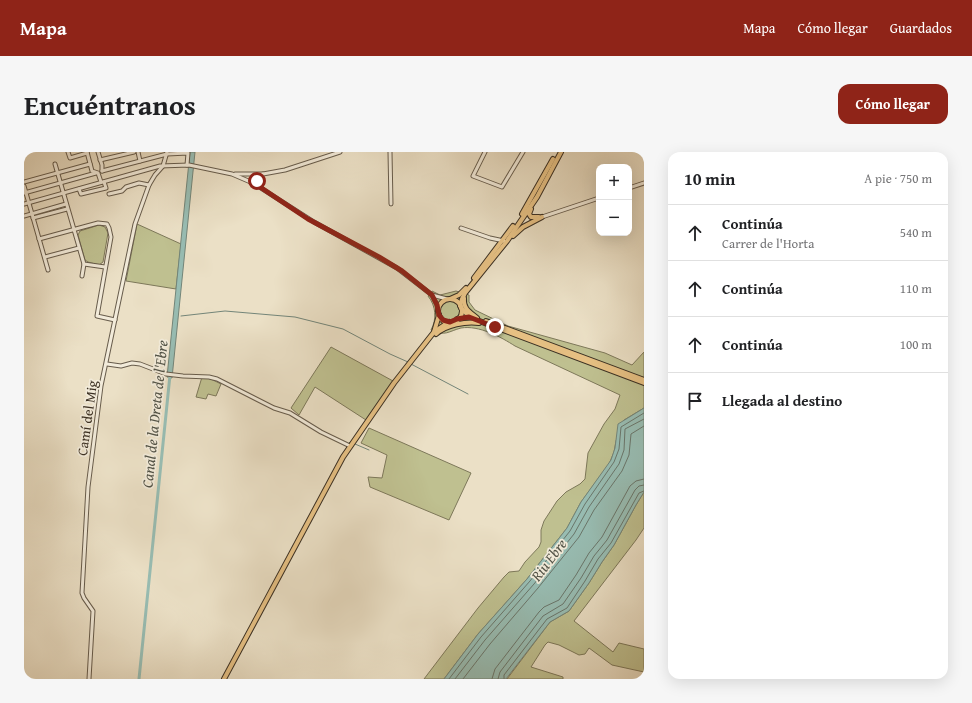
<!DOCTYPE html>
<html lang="es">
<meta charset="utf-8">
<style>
:root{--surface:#fff;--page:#f6f6f6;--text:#202124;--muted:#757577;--line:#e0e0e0;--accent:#8f2418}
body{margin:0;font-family:"Gentium Book Plus",serif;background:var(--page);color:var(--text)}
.controls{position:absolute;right:12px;top:12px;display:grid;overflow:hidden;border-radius:8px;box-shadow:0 4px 16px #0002}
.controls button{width:36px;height:36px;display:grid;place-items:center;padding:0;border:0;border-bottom:1px solid var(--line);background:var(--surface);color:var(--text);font:20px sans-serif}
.stop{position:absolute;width:12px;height:12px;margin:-9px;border:3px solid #8f2418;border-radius:50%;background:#fff}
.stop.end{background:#8f2418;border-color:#fff;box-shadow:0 1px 4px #0008}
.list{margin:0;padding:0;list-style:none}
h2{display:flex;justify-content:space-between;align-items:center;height:52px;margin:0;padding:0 16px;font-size:17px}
h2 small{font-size:13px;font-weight:400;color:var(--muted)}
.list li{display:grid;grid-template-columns:26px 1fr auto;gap:12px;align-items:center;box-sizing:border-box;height:56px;padding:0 16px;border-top:1px solid var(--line)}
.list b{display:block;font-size:15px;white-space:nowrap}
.list p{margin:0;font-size:13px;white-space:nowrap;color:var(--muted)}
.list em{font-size:13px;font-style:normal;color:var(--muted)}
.icon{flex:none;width:22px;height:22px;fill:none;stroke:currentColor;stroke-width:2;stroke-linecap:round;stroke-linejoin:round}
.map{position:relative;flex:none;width:620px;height:527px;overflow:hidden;border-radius:12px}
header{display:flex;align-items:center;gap:24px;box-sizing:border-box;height:56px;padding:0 20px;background:var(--accent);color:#fff}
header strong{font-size:19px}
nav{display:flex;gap:22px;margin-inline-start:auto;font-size:14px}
.intro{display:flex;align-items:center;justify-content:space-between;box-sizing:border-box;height:96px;padding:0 24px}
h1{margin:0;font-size:28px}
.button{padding:10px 18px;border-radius:12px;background:var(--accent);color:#fff;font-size:14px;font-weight:700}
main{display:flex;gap:24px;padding:0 24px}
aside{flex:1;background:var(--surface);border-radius:12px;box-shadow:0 4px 16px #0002}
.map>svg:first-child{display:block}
.green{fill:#bfc090;stroke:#7d785a}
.water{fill:#98bdb3;stroke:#738579}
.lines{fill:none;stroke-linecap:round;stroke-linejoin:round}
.shore{stroke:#6a766b;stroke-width:1}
.stream{stroke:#738579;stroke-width:1}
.canal{stroke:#98bdb3;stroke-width:3}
.minor-casing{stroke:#675c4c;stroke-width:5}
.major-casing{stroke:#3b3023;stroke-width:6}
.minor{stroke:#f2ebda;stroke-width:3}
.major{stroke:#e6c083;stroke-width:4}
.route{stroke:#8f2418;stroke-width:5}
.labels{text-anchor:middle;stroke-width:3.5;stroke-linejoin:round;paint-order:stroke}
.street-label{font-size:14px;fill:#3b3023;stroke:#f2ebda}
.water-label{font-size:15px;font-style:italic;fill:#525347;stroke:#f2ebda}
</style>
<header>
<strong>Mapa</strong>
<nav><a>Mapa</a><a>Cómo llegar</a><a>Guardados</a></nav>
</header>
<div class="intro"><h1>Encuéntranos</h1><a class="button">Cómo llegar</a></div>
<main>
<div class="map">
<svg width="620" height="527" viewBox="0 0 620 527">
<rect width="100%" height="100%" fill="#ebe0c6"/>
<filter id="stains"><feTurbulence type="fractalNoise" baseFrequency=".005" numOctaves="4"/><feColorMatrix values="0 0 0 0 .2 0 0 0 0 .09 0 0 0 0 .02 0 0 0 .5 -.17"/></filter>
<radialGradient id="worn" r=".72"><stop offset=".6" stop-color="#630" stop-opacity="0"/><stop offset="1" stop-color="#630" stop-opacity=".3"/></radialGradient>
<g class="green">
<path d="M113,72L157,92L152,137L102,129Z"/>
<path d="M75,73L81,75L84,81L79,110L75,113L64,110L61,108L54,83L56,79Z"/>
<path d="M408,139L416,143L432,139L445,143V150L451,158L484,174L581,201L608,213L620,200V256L600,268L592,289L590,300L585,312L557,350L543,376L503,427L454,482L420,527H400L454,456L480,425L485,420L495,419L501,410L515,395L517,390V378L520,369L533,349L542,340L556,332L561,327L564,301L580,272L591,257L596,243L491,194C477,185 455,173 437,176C425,179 421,185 407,178C413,167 412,154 404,144Z"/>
<path d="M307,195L369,229L342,268L291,235L275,263L267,256Z"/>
<path d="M178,225L187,227L197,232L192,244L184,242L182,247L172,245Z"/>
<path d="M345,276L447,321L425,368L346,335L344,325L358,326L363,303L337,291Z"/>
<path d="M620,340V376L612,388L550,469L589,500L595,491L620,497V520L588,513L565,496L561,502L555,503L535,493L524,490L521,493L507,515L539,525V527H483L526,470L545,459L565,431L578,410L590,393L612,353Z"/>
</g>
<g class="water">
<path d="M166,0H171L148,226L143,225Z"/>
<path d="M620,256V340L612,353L590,393L578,410L565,431L545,459L526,470L482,527H420L454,482L503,427L543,376L557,350L587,308L591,296L594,272Z"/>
</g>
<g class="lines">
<g class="shore">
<path d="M425,527L457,485L506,429L546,379L561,352L590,310L595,297L597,275L620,261"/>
<path d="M431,527L461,488L510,432L550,382L565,355L595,312L600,298L601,277L620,267"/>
<path d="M439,527L466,492L514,436L555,385L570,358L598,319L605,303L607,282L620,274"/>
<path d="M468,527L471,517L515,460L520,455L535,448L552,423L565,401L578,385L606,334L612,329L620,327"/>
<path d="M474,527L476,520L519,464L539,452L557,426L570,404L583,388L611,338L615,334L620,333"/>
<path d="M480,527V523L523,467L543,456L561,429L574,407L587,391L615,341L620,339"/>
</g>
<g class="stream">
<path d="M157,164L201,159L271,165L319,177L366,202L384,210"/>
<path d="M387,212L444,242"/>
<path d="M325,291L327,289"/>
<path d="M331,292L345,298"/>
</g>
<path class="canal" d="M115,527L146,223"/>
<g class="minor-casing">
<g id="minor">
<path d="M44,0L46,6L63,1"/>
<path d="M63,0L68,19L74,21L77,30"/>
<path d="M74,0L78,13V19"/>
<path d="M114,0L116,9"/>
<path d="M366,0L367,52"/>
<path d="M461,0L449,24L478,35L499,0"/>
<path d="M76,8L110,0"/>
<path d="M31,12L60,112L81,115"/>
<path d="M78,19L143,2L164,1L163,13"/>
<path d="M211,22H239L261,18L316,0"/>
<path d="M0,30L66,12"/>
<path d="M0,34L24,118"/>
<path d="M236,35L235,29L239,22"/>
<path d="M605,36L620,31"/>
<path d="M55,37L57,42L82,36L80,30"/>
<path d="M0,41L72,21"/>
<path d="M85,42L98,39L102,35L115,31L125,33"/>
<path d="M0,52L136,14L165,13L208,22L229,31L290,70L373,116L408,143L413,153L414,158"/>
<path d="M0,64L42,52"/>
<path d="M518,65L575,46"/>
<path d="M9,66L43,57"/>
<path d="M437,76L466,86L480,89"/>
<path d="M15,87L74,71L83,72L85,76L87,85L73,164L91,168"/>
<path d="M21,105L55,96"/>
<path d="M58,124L60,112"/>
<path d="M408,143L423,147"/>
<path d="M83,212L97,214L108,211L116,212L142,222L159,224L185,225L193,227L250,256L266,261L297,280L326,294"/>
<path d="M65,527L69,459L60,446L58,441L64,335L77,234L111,72L125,33L131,23L139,14L143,0"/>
</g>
</g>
<g class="major-casing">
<g id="major">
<path d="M507,57L505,62L507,65H515"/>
<path d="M498,62L529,7"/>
<path d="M489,84L499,75L518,65"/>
<path d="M450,126L489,74"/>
<path d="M440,146C439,157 446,160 453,166"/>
<path d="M426,147L435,143L442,136"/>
<circle cx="426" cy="159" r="12"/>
<path d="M436,154L438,147L441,141L483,89L513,45L537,0"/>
<path d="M437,156L442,161L448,164"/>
<path d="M433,167L445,165L458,170L620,231"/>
<path d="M462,169L620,228"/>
<path d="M410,180L415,163"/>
<path d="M412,182C422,173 442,169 455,171"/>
<path d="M200,527L319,305L370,231L410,180L425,170"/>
</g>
</g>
<use href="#minor" class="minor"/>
<use href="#major" class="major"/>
</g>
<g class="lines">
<path class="route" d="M233,29L230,31L284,67L355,105L378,119L408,143L413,153L415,163L419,168L426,170L433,167L445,165L471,175"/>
</g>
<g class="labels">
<g class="street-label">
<text transform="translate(63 266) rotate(-82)" y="5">Camí del Mig</text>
</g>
<g class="water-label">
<text transform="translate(131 262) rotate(-84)" y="5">Canal de la Dreta de l'Ebre</text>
<text transform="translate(525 408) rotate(-53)" y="5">Riu Ebre</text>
</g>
</g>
<rect width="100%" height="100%" filter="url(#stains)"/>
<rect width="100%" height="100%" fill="url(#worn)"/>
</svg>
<div class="controls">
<button>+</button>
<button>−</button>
</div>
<div class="stop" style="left:233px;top:29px"></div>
<div class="stop end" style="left:471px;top:175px"></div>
</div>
<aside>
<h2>10 min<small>A pie · 750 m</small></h2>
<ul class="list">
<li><svg class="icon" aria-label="ahead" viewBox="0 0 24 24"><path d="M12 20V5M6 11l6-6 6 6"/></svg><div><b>Continúa</b><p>Carrer de l'Horta</p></div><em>540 m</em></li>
<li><svg class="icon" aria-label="ahead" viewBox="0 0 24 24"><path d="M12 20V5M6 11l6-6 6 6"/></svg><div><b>Continúa</b></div><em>110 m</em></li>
<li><svg class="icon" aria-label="ahead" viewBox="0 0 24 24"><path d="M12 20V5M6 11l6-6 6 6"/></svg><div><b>Continúa</b></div><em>100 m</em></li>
<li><svg class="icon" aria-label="arrive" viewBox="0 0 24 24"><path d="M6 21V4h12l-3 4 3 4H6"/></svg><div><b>Llegada al destino</b></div></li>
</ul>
</aside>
</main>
